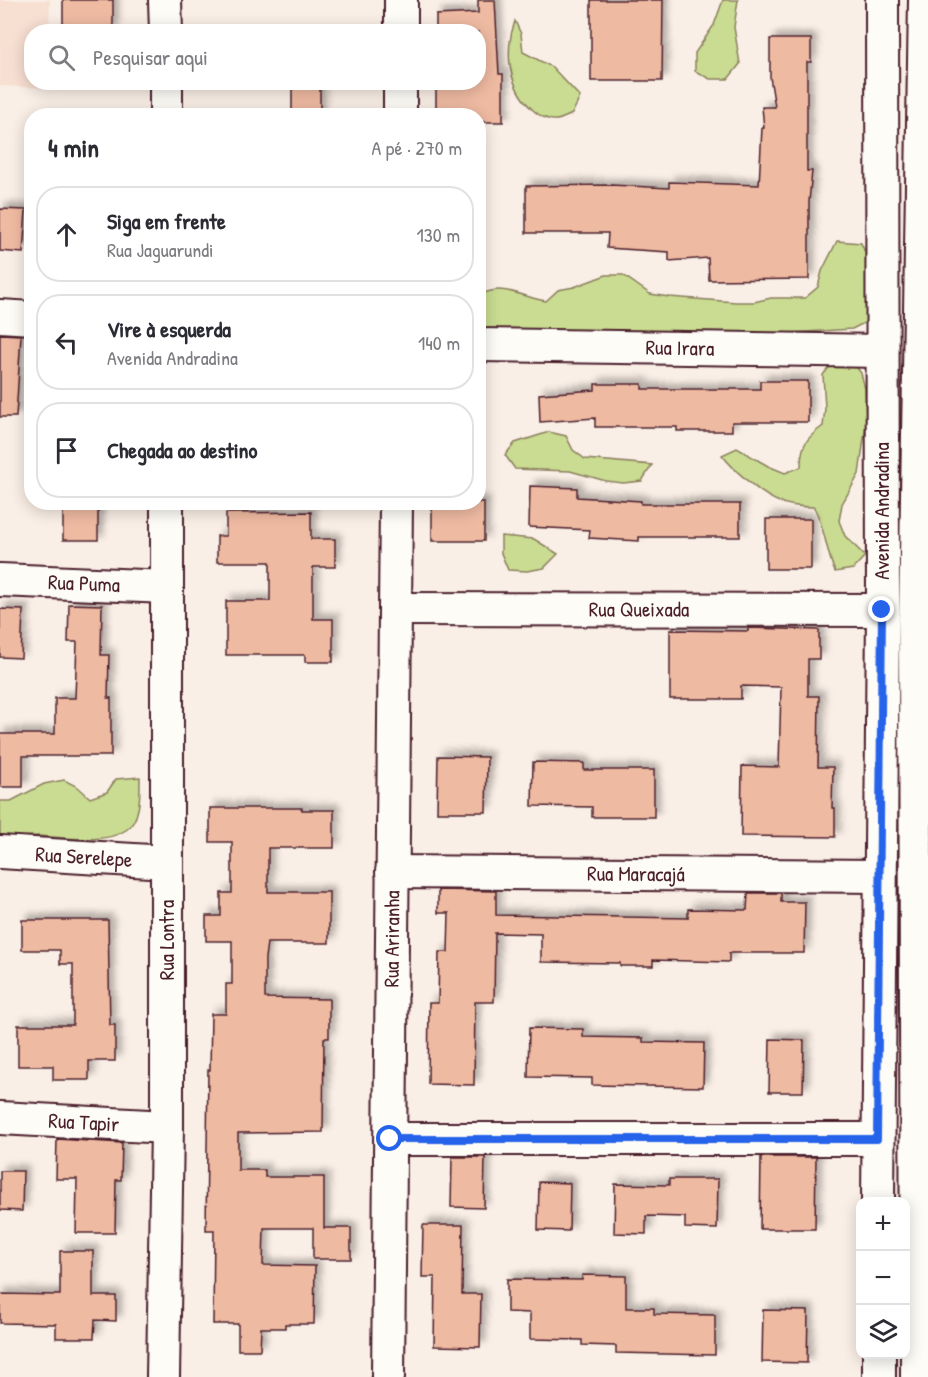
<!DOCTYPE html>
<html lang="pt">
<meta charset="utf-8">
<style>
:root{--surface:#fff;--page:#f7f7f7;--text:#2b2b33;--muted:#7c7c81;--line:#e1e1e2}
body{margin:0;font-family:"Patrick Hand",sans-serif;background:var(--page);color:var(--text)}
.controls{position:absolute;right:18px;bottom:18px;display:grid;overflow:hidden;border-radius:12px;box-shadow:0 3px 15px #0003}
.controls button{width:54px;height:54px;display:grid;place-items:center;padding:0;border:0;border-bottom:2px solid var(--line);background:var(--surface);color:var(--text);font:30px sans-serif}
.stop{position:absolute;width:18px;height:18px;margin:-14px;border:4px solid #2563eb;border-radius:50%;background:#fff}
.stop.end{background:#2563eb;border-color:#fff;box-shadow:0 2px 6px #0008}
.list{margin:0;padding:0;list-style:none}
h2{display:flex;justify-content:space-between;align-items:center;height:78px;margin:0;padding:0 24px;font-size:26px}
h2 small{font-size:20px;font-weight:400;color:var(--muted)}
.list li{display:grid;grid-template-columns:39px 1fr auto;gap:18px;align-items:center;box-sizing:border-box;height:96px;margin:0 12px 12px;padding:0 12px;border:2px solid var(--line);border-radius:24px}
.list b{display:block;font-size:22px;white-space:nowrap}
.list p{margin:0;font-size:20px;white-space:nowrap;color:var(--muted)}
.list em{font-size:20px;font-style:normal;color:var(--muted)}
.icon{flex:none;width:33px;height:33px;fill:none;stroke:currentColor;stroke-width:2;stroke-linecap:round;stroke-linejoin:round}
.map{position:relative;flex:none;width:928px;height:1377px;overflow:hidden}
.search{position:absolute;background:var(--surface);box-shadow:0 3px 15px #0003;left:24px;top:24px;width:462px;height:66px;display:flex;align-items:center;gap:15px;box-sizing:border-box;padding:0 21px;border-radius:24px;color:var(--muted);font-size:22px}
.panel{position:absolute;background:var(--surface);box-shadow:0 3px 15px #0003;left:24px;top:108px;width:462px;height:402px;border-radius:24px}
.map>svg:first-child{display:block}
.built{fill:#f7dfd2}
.green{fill:#c9dc91;stroke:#8a7e5e;stroke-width:1.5}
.building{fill:#efbaa2;stroke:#4a1f2b;stroke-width:1.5;filter:url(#shadow)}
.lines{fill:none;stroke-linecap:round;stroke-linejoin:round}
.minor-casing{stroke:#4a1f2b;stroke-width:36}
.minor{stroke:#fdfcf7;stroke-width:32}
.route{stroke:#2563eb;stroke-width:8}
.labels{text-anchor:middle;stroke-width:4.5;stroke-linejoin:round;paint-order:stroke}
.street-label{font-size:21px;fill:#4a1f2b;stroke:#fdfcf7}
</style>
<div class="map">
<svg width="928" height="1377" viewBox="0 0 928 1377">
<defs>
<filter id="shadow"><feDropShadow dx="5.5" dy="-5.5" stdDeviation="3" flood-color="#0004"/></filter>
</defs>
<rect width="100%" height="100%" fill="#faefe6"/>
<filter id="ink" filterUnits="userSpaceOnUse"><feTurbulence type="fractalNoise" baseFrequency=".0167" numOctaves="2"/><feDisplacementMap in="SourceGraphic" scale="12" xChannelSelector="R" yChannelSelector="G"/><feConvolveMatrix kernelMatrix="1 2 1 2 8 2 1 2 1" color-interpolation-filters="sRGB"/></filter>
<g filter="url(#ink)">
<path class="built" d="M0,0H50L49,31L32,32V82L47,83V88L0,86Z"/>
<g class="green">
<path d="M723,0H738L734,27L740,64L728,79H710L695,71V53L714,25Z"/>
<path d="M515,21L521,34L523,52L552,67L580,97L572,114C567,116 559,121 554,120C547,120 538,115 533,110C508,87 504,52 515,21Z"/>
<path d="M837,241L861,243L871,266L868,321L852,329L773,334L479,332V294C485,293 492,290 498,290C515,290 530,299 546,301L558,290L574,287L606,275H623L650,294L669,297L736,302H754L771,298H805L818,287L822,271Z"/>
<path d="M851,360L861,373L865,389L866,424L859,474L842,504L839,521L845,536L865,556L853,569L835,572C826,551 825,528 814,507C802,507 788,506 777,501C760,494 733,469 722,455L737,448L768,466L785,473L801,467C801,446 805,439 823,426L825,408L823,375L834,361Z"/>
<path d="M549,432L566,436L573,450L585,459L652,465L642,481L623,483L606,481L570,471L515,469L505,455L515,443Z"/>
<path d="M501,536L534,539L558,554L544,568L527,571L508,570L501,553Z"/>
<path d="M140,777C140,794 141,820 126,830C104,845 63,837 38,836C25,836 13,838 0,839V801H11L44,784L64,780L78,787L90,798L107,792L116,779Z"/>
</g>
<g class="building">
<rect x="63" y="0" width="50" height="32"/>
<path d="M478,0H495L499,74H503V122H478V116H436V82H478V32H436V15L478,13Z"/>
<path d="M591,0H663L662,81H591Z"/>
<path d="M770,39H811V62H807V171H812L809,202V279L709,280L708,258L669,261V252L607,248L608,233H526V186L611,185L669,188V182L759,185L762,128H764L762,107H775L770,77Z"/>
<rect x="292" y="82" width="28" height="34"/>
<path d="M0,209L26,210L23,253L0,251Z"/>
<path d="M0,334L21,335L16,417H0Z"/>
<path d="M760,381H808V422H732V431H677V427H595V418L540,422L539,394L595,390V384H642V389H760Z"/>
<path d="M530,486L577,488V497L641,501V504H740V537H639V541L589,538L590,530L529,527Z"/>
<rect x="432" y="502" width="52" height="39"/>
<rect x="63" y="504" width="35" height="36"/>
<path d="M311,512V539H335V567H313V619H333V662H305V655H226V601H270V562H217V536H226V513Z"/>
<rect x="766" y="519" width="45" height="50"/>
<path d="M69,604L102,605L101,655H109L108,698H111V756H23V787H0V734H55V698H75L77,642H68Z"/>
<path d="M0,609L23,610L21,658L0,657Z"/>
<path d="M748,628L819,630V659H808V696H819L818,767H833L832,808H835V837L741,836L742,766L779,767L781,687L741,686V699H670V630L748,631Z"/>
<path d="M438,756L487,757L486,812H437Z"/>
<path d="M533,762L584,763V770H654V817H592V807L532,806Z"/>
<path d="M210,808H302V810H334V848H268V892H329V943H267L265,958V998L329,999V1038H324L323,1132L238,1133V1170H265V1177H324V1228H351V1259H313V1228H264L263,1265L315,1266L314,1324H285V1328H261L260,1350H238V1324H213L214,1230H206L208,1070H210L211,1014H226V984H232V941H206V916H221V893H232V842H210Z"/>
<path d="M438,890L496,891V915L688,918V909L747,910L748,893H781V902H805L804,953H729V962L653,960V966H620V963L541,962V934L495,933L494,1002H475L474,1085L428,1084L429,1003H438L439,952H448L449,913H438Z"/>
<path d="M22,920H108L110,1025H115V1061H89V1080H53V1066H18V1025H73V964H60V950H22Z"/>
<path d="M529,1028L583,1029V1037L643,1038V1042L704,1043L703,1087L592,1085V1078L528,1077Z"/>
<path d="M770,1039L804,1040L803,1092H769Z"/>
<path d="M57,1139L122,1143L121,1180H116L115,1233H76L77,1179H56Z"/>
<path d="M452,1157H485L484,1208L451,1207Z"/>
<path d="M761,1157H816L815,1229H760Z"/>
<path d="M0,1171H23L22,1211L0,1210Z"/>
<path d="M669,1179H718L717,1229L685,1228V1217L646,1216V1234L614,1233L615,1184L669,1185Z"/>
<path d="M539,1182L570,1183L569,1231L538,1230Z"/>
<path d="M423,1225H463L462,1294H481L480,1347L434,1346L435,1277H422Z"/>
<path d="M60,1251H93V1296H116V1321L95,1320L94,1338H56V1324L0,1323V1294L60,1295Z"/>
<path d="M582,1275L626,1276V1308H654V1314L715,1315V1355L616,1353V1346L582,1345V1340L530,1339V1313L507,1312V1279L582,1280Z"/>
<path d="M763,1310L808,1311L807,1363L762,1362Z"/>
</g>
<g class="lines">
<g class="minor-casing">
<g id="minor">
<path d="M165,0L166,32"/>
<path d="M401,32V0"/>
<path d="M166,82V116"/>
<path d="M400,116V82"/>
<path d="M0,316L32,318"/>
<path id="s1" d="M478,345L882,351"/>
<path id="s2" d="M0,580L167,587"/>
<path id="s3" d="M395,609L883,610"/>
<path id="s4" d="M0,852L167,862"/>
<path id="s5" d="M392,872L880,876"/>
<path id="s6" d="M0,1118L167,1127"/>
<path d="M390,1139H877"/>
<path d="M878,1202L883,610L882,0"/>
<path d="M879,1354V1377"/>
<path d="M163,1377L167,1127V502"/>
<path id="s7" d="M388,1377L396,502"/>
<path d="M917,1377L915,621L925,0"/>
</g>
</g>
<use href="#minor" class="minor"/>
</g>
</g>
<g class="lines" filter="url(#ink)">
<path class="route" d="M390,1139H877L882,610"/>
</g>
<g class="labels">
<g class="street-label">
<text dy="7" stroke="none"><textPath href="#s1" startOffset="202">Rua Irara</textPath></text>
<text transform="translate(882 511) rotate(-90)" y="7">Avenida Andradina</text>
<text dy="7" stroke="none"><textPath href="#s2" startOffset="84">Rua Puma</textPath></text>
<text dy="7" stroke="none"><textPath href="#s3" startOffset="244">Rua Queixada</textPath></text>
<text dy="7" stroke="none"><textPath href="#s4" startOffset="84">Rua Serelepe</textPath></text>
<text dy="7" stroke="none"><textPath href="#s5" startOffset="244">Rua Maracajá</textPath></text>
<text transform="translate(167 940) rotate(-90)" y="7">Rua Lontra</text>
<text dy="7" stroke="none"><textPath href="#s7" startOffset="438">Rua Ariranha</textPath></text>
<text dy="7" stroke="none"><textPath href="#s6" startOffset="84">Rua Tapir</textPath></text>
</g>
</g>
</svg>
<div class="controls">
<button>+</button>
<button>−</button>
<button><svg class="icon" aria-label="layers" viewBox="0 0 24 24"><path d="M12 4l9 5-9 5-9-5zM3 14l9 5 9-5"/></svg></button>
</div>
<div class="stop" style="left:390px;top:1139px"></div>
<div class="stop end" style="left:882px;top:610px"></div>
<div class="search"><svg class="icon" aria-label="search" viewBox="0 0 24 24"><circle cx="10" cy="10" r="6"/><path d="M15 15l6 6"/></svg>Pesquisar aqui</div>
<section class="panel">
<h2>4 min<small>A pé · 270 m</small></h2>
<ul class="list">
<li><svg class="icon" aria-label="ahead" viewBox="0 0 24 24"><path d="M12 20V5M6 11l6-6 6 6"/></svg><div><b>Siga em frente</b><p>Rua Jaguarundi</p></div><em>130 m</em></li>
<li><svg class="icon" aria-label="left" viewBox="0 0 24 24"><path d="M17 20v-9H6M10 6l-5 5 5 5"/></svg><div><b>Vire à esquerda</b><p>Avenida Andradina</p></div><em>140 m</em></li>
<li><svg class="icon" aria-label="arrive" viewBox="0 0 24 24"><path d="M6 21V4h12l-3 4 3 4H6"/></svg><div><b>Chegada ao destino</b></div></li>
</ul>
</section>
</div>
